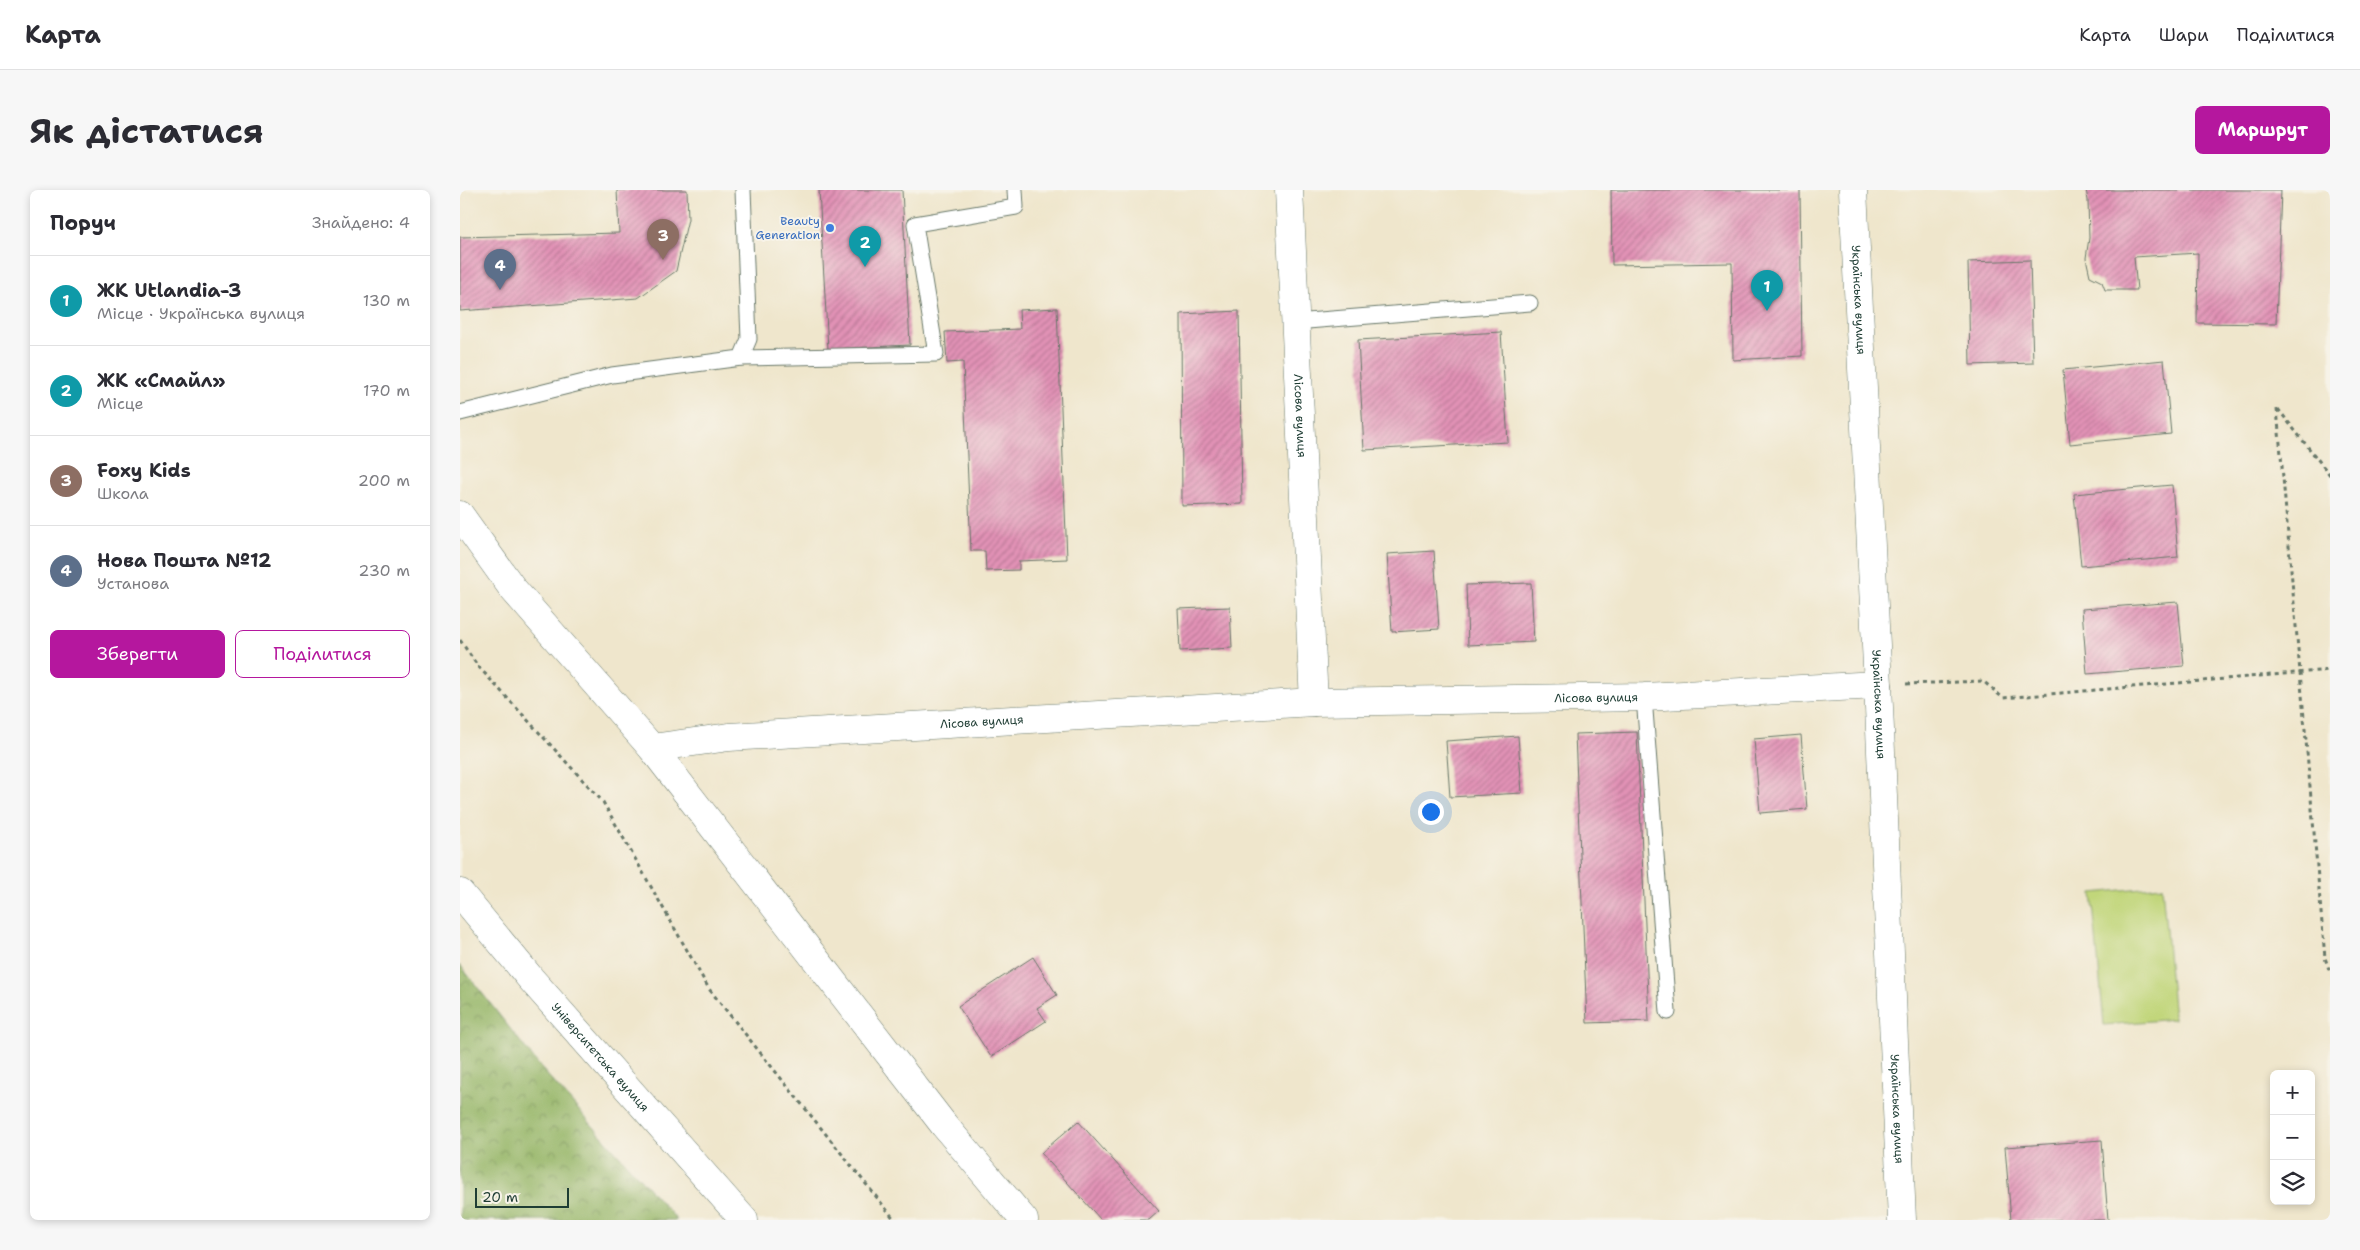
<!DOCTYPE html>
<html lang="uk">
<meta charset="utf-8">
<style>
:root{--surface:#fff;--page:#f7f7f7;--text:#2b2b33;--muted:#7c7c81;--line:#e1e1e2;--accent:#b5179e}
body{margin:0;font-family:"Shantell Sans",sans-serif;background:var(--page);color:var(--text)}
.controls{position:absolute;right:15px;bottom:15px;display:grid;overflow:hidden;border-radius:8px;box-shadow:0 2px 8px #0003}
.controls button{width:45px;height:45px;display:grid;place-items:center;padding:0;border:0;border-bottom:1px solid var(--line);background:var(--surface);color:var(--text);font:25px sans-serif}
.scale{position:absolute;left:15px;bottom:12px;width:94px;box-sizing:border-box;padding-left:5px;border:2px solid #1f3d34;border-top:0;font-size:14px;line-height:18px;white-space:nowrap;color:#1f3d34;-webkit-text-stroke:4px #f7f3e8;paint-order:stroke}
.you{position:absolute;left:970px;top:621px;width:18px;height:18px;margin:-12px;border:4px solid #fff;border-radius:50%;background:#1a73e8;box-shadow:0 0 0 8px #1a73e833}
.badge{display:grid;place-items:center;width:32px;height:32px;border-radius:50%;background:var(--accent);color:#fff;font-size:16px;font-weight:700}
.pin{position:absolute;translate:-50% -41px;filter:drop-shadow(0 1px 2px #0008)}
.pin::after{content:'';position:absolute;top:26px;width:18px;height:15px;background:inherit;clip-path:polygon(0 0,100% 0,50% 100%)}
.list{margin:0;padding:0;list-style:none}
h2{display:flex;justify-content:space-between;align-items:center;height:65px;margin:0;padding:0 20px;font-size:21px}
h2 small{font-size:16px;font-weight:400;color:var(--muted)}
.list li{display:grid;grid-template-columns:32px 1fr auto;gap:15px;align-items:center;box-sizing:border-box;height:90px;padding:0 20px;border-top:1px solid var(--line)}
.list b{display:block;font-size:19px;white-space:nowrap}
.list p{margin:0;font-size:16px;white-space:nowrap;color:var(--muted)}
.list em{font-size:16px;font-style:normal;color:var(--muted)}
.actions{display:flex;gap:10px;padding:15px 20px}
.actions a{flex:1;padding:11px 0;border:1px solid var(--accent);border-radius:8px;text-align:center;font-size:18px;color:var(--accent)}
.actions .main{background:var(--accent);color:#fff}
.icon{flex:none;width:28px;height:28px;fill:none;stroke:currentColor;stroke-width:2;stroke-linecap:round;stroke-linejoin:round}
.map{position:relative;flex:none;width:1870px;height:1030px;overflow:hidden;border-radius:8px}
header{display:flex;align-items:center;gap:30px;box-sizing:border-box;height:70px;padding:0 25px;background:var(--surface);border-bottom:1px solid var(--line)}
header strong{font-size:24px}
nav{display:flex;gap:28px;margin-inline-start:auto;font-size:18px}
.intro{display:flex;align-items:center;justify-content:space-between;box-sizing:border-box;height:120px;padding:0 30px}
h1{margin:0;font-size:35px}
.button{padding:12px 22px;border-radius:8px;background:var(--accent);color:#fff;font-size:18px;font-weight:700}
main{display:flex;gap:30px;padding:0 30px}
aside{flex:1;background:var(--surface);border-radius:8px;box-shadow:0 2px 8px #0003}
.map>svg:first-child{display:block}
.forest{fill:url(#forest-crowns);stroke:#5c7a4f}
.park{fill:#c1d67a;stroke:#708a57}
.building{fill:url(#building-hatch)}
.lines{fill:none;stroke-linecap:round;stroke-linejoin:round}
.service-casing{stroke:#687869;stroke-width:17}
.minor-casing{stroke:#687869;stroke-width:29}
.secondary-casing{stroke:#687869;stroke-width:29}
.path{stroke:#687869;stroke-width:3;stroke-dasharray:4 4;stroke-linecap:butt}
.service{stroke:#fff;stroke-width:15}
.minor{stroke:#fff;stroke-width:28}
.secondary{stroke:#fff;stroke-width:28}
.shop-dot{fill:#3f7fe0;stroke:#f7f3e8;stroke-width:2}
.labels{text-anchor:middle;stroke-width:4;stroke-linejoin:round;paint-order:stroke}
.shop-label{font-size:12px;fill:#366cbe;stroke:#f7f3e8;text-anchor:end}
.street-label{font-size:12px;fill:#1f3d34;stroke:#f7f3e8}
</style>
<header>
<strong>Карта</strong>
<nav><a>Карта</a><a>Шари</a><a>Поділитися</a></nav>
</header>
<div class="intro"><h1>Як дістатися</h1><a class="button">Маршрут</a></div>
<main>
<aside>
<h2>Поруч<small>Знайдено: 4</small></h2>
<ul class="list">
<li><span class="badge" style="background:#0f9aa8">1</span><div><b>ЖК Utlandia-3</b><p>Місце · Українська вулиця</p></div><em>130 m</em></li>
<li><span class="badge" style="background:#0f9aa8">2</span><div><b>ЖК «Смайл»</b><p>Місце</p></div><em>170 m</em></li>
<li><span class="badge" style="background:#8d6e63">3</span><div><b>Foxy Kids</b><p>Школа</p></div><em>200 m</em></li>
<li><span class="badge" style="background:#5c6f8a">4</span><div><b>Нова Пошта №12</b><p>Установа</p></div><em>230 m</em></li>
</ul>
<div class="actions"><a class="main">Зберегти</a><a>Поділитися</a></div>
</aside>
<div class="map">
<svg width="1870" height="1030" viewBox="0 0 1870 1030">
<defs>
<pattern id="forest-crowns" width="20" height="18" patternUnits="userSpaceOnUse" patternTransform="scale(1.25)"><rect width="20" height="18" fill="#98b76a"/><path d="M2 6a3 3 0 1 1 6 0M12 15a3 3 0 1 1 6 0" fill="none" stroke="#7b9658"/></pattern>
<pattern id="building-hatch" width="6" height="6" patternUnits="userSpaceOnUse" patternTransform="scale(1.25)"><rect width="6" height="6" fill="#e292b6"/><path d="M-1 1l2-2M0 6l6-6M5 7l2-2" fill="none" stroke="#b77895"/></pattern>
</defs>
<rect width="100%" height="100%" fill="#f7f3e8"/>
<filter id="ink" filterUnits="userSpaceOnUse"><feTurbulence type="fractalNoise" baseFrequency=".02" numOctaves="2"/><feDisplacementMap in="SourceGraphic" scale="10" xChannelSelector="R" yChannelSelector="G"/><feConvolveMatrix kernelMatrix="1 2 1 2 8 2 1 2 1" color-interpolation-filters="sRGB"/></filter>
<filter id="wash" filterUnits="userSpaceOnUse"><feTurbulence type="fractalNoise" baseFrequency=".0096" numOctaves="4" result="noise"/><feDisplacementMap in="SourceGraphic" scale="20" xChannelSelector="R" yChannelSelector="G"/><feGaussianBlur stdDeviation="1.12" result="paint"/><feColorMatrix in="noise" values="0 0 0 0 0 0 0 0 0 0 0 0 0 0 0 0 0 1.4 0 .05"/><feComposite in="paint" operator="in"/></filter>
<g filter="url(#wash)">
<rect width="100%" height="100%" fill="#efe6cc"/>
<path class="forest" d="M0,775L81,878L217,1030H0Z"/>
<path class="park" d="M1702,696L1714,829L1644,835L1632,703Z"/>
<g id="blocks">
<g class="building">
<path d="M157,0H227L228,29L216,81L178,108L0,121V47L159,43Z"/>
<path d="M359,0H442L450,155L368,159Z"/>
<path d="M1151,0H1340L1342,166L1273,170L1272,73L1152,75Z"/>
<path d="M1626,0H1821L1816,134L1737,133L1738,63L1674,67L1677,100H1645L1642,92L1630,86L1626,68L1629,48L1628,10Z"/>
<path d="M1570,70L1573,173L1510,175L1508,72Z"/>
<path d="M597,118L607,369L559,371V380L526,381L525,361H511L503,172L487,173L485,142L560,139L559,120Z"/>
<path d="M779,121L782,314L722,316L721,124Z"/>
<path d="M1041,142L1048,252L904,260L898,150Z"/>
<path d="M1704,170L1711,244L1610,254L1603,180Z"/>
<path d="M1712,295L1718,367L1621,376L1614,304Z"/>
<path d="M974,361L979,439L932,442L927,364Z"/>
<path d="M1071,393L1074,452L1008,455L1006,395Z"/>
<path d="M1718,412L1724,476L1627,484L1622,419Z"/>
<path d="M770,417L772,458L720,461L718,419Z"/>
<path d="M1177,542L1189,831L1127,833L1115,544Z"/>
<path d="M1341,545L1347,619L1300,623L1294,549Z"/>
<path d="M1058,546L1062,603L990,607L986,551Z"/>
<path d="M573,767L597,805L577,818L586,831L531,867L498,816Z"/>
<path d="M618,931L699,1021L689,1030H641L581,963Z"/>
<path d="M1642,950L1648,1030H1551L1545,957Z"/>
</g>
</g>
</g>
<g filter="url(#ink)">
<use href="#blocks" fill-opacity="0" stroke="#687869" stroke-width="1"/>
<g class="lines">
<g class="service-casing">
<g id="service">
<path d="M835,132L1070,113"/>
<path d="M281,168L476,164L455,34L556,17L555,0"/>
<path d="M0,223L152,185L281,168L289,149L283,0"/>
<path d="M1184,507L1208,822"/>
</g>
</g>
<g class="minor-casing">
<g id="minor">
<path id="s1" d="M829,0L854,512"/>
<path id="s2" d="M1393,0L1418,495L1442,1030"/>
<path d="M0,325L53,399L192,558L484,935L564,1030"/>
<path id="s3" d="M192,558L269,547L854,512L1184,507L1418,495"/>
</g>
</g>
<g class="secondary-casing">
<g id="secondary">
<path id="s4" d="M0,703L71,789L284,1030"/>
</g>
</g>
<g class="path">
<path d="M1817,219L1865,768L1870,782"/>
<path d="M1818,219L1870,285"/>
<path d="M0,450L17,475L143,612L249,799L435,1030"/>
<path d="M1446,494L1523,491L1543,508L1870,480"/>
</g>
<use href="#service" class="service"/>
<use href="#minor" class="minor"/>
<use href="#secondary" class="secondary"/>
</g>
</g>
<circle class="shop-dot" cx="370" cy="38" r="5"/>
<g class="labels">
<g class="shop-label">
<text x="360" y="35">Beauty<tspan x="360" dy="14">Generation</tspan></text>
</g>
<g class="street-label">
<text dy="4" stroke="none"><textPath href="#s2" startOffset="110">Українська вулиця</textPath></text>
<text dy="4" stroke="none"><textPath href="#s1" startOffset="226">Лісова вулиця</textPath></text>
<text dy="4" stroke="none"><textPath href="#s3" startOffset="946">Лісова вулиця</textPath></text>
<text dy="4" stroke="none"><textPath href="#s2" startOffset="515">Українська вулиця</textPath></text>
<text dy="4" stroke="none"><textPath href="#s3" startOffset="331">Лісова вулиця</textPath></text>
<text dy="4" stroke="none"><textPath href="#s4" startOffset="216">Університетська вулиця</textPath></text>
<text dy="4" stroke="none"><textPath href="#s2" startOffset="920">Українська вулиця</textPath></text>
</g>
</g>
</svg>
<div class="controls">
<button>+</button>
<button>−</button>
<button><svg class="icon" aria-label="layers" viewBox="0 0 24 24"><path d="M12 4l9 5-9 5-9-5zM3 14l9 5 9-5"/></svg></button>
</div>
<div class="scale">20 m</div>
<div class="you"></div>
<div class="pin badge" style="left:1307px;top:121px;background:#0f9aa8">1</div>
<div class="pin badge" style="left:405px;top:77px;background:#0f9aa8">2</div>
<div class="pin badge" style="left:203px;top:70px;background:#8d6e63">3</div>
<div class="pin badge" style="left:40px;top:100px;background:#5c6f8a">4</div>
</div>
</main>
